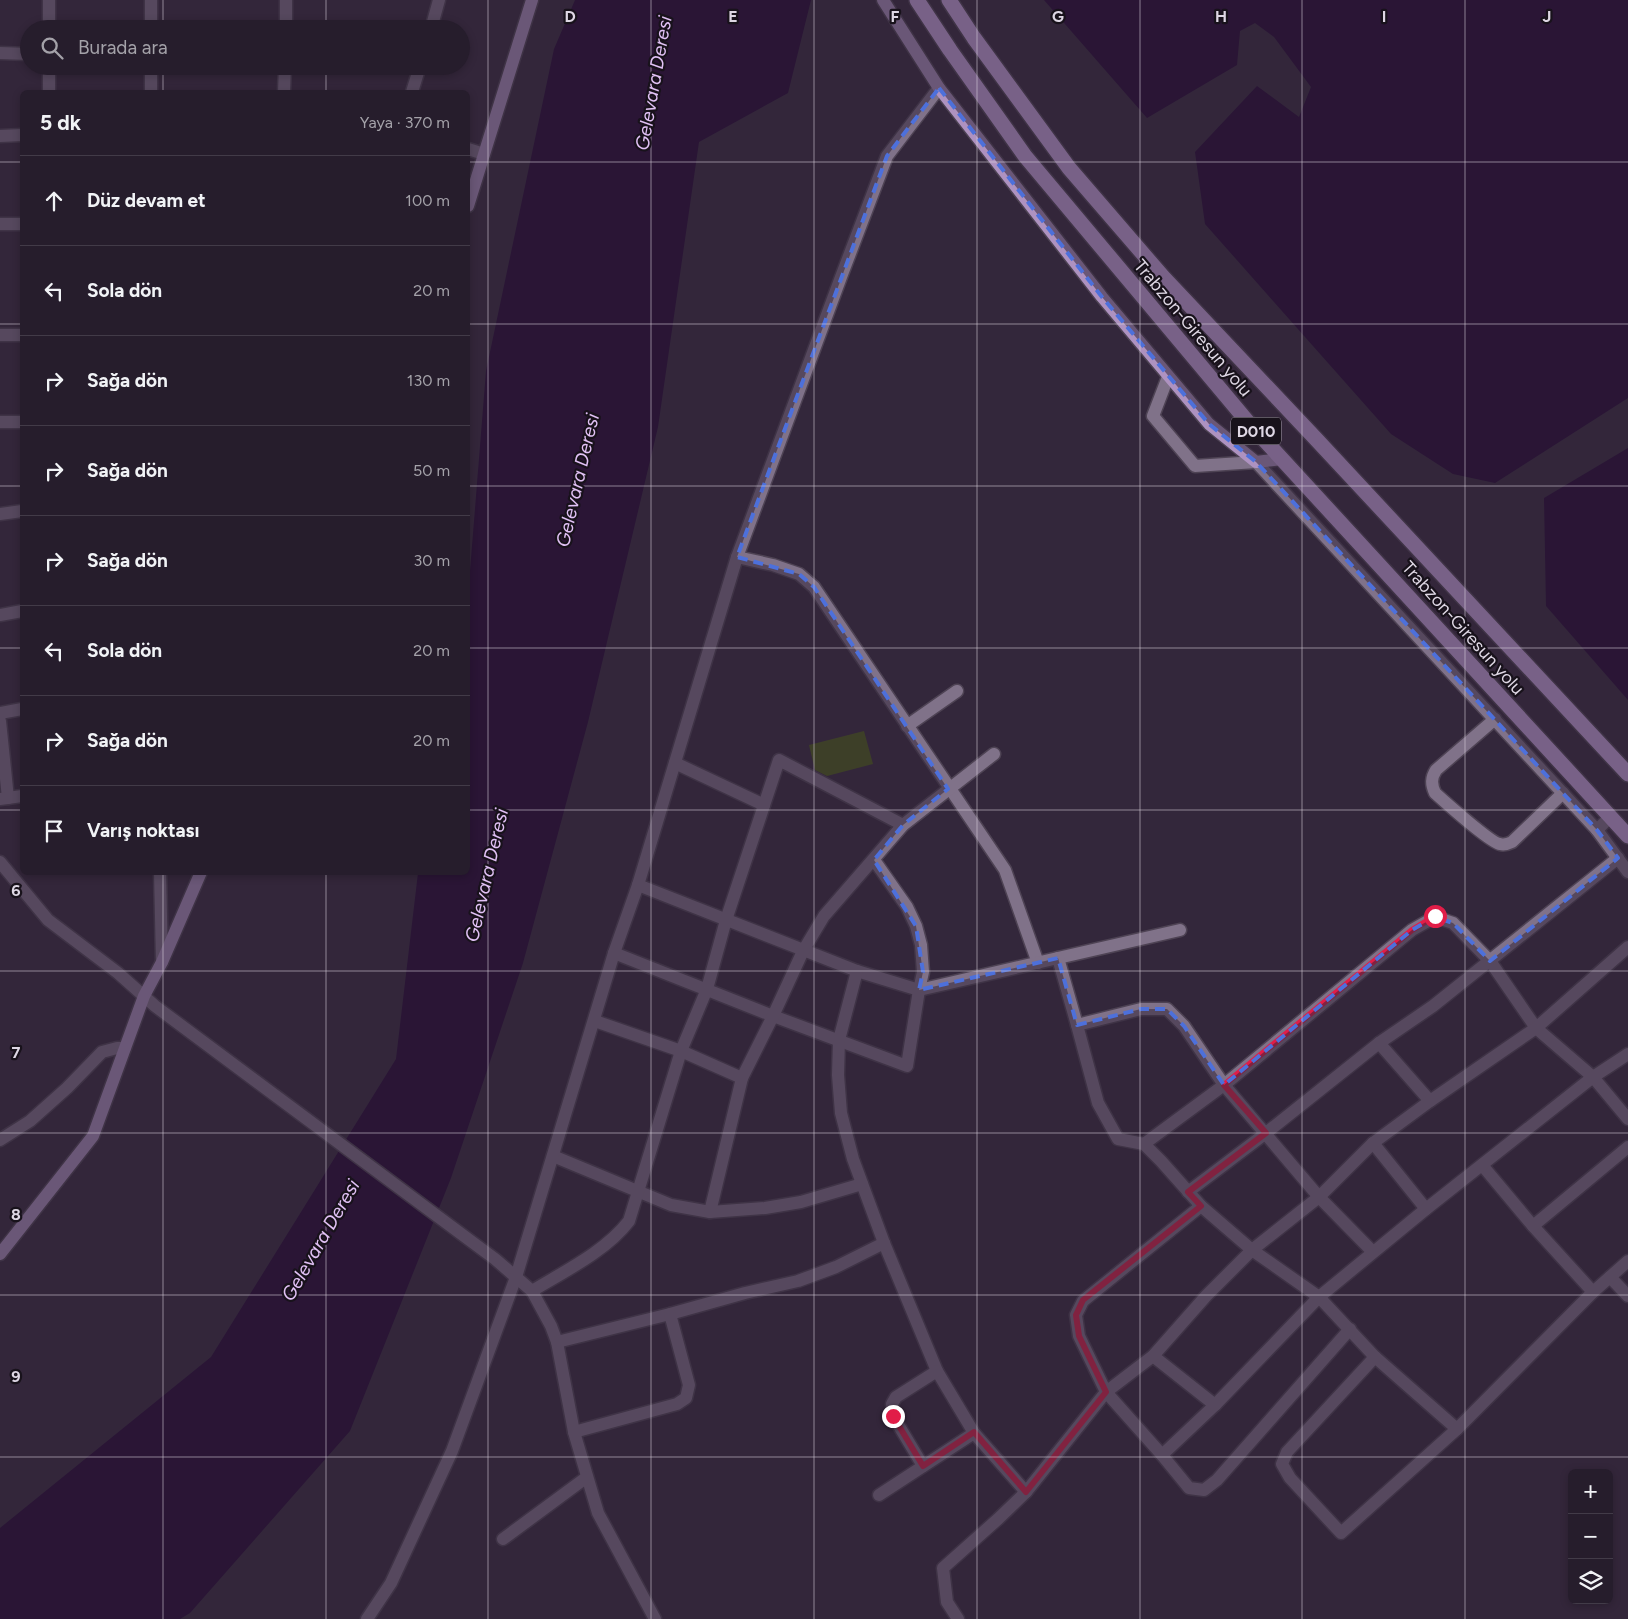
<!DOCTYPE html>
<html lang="tr">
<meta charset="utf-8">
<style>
:root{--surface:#261d2c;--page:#2e2634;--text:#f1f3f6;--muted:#a4a2a9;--line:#423b48}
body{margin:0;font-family:Figtree,sans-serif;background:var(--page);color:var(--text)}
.controls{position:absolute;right:15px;bottom:15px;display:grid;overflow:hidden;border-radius:8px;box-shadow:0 2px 8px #0003}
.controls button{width:45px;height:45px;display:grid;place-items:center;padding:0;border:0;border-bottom:1px solid var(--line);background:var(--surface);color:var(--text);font:25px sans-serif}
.stop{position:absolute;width:15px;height:15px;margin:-11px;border:4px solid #e11d48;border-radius:50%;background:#fff}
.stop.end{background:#e11d48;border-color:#fff;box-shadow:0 1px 5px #0008}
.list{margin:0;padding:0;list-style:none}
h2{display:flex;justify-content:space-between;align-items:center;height:65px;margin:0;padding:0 20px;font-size:21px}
h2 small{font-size:16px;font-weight:400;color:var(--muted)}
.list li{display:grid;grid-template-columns:32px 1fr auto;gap:15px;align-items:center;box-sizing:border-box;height:90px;padding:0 20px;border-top:1px solid var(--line)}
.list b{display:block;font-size:19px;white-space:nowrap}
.list em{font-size:16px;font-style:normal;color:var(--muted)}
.icon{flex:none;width:28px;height:28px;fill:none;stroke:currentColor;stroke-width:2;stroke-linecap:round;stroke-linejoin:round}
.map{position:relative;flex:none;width:1628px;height:1619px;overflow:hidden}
.search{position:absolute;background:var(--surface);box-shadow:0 2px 8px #0003;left:20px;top:20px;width:450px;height:55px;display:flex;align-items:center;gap:12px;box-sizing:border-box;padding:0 18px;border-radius:28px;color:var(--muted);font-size:19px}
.panel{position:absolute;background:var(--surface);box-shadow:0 2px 8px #0003;left:20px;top:90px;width:450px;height:785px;border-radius:8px}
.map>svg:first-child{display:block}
.water{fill:#200030}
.building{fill:#4b5e13}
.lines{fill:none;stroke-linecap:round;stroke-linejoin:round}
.minor-casing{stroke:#4e4354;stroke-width:15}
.major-casing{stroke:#4e4354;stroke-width:15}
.highway-casing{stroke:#4e4354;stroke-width:18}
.minor{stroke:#807289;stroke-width:12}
.major{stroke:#ae92c0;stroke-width:12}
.highway{stroke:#cda8e5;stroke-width:15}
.route{stroke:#e11d48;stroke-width:6}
.marked{fill:none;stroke:#4d70db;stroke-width:4;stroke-dasharray:10 6;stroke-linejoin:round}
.grid{fill:none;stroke:#ded7e4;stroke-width:1;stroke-opacity:0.55}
.labels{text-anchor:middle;stroke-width:4.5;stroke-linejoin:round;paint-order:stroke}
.shield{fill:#18121b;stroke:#a39ca8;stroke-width:1}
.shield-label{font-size:16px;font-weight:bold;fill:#ded7e4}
.street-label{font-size:18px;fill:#ded7e4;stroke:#18121b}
.water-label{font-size:19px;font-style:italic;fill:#e1c1f5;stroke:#18121b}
.grid-label{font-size:16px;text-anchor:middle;font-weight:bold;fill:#ded7e4;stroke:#18121b;stroke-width:4.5;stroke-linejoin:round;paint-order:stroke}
</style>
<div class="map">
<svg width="1628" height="1619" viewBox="0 0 1628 1619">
<rect width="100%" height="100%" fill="#33273b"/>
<g class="water">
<path d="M575,0H811L788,93L699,142L658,427L588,722L523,963L451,1178L350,1431L190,1613L180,1619H0V1528L211,1357L396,1059L418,873L468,872V596L486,371L554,49Z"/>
<path d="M1044,0H1628V398L1495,483L1453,474L1391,434L1205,224L1195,152L1257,86L1299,117L1311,87L1274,37L1255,23L1240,31L1237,65L1147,118Z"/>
<path d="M1628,448V700L1546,606L1544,498Z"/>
</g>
<path class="building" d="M864,731L873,764L827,776L815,770L809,745Z"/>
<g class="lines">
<g class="minor-casing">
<g id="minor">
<path d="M49,0V29"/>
<path d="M151,0V29"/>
<path d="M286,29V0"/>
<path d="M431,29L439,0"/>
<path d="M0,53L29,54"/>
<path d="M49,66V92"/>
<path d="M151,92V66"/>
<path d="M284,92L285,66"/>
<path d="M412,92L420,66"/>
<path d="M0,136L22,135"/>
<path d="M468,149L484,154"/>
<path d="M0,224H22"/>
<path d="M0,335H22"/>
<path d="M1168,377L1153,416L1195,466L1256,462L1597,830"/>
<path d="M0,422H22"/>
<path d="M0,514L22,511"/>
<path d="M737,557L773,565L799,574L814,587L1005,870L1038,963"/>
<path d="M0,615L22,611"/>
<path d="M0,713L22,709"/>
<path d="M1495,719L1436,770C1431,778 1431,784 1435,793C1445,802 1491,843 1500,844C1504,845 1508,844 1512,842L1563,793"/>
<path d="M0,721L8,798"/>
<path d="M907,726L957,691"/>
<path d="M675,763L764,805"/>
<path d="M0,799L22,796"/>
<path d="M1610,817L1597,830L1628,872"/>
<path d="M0,862L48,920L118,973L155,1006L495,1259L532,1291L551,1326L557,1342L574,1432L598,1513L655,1619"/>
<path d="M160,872L162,962"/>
<path d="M638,885L857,971L919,990L1180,930"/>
<path d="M614,953L773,1016L907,1066L919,990L923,972L921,945L916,926L907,907L874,860"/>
<path d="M1058,958L1077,1025"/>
<path d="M857,971L839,1040L838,1075L841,1113L853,1159L884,1243L937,1371L974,1433L1026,1492"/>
<path d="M595,1021L681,1051L742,1078"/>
<path d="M1379,1043L1430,1101"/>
<path d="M0,1140L30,1121L67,1088L102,1052L117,1048H125"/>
<path d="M1373,1143L1426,1209"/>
<path d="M1144,1144L1224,1085L1412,930L1435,917L1453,923L1490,961L1536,1028L1593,1077L1628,1119"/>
<path d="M553,1156L671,1205L710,1212L765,1208L801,1202L862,1184"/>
<path d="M1482,1165L1533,1226L1593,1292"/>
<path d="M1188,1192L1266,1133L1379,1043L1433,1006L1618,858"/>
<path d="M1201,1206L1083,1301L1076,1315L1079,1336L1106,1392L1162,1455L1215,1405L1319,1297L1426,1209L1593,1077L1628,1054"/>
<path d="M710,1212L742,1078L773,1016L803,951L824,916L903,825L994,754"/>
<path d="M1533,1226L1628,1147"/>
<path d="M1373,1252L1319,1197L1224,1085L1184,1026L1167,1009H1141L1077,1025L1098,1103L1118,1139L1144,1144L1161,1161L1201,1206L1252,1250L1319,1297L1375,1357L1457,1429"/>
<path d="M1610,1277L1628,1296"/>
<path d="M532,1291C565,1271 606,1251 629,1221L681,1051L707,989L726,920L779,760L903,825"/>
<path d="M557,1342L670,1314L745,1293L798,1281L836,1267L884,1243"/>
<path d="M1153,1356L1215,1405"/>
<path d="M1375,1357L1287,1452L1282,1464L1290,1478L1341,1533L1457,1429L1593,1292L1628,1261"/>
<path d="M574,1432L677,1404L686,1398L689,1385L670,1314"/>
<path d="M1162,1455L1189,1488L1204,1490L1217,1480L1350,1329"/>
<path d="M923,1466L893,1416L892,1404L896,1397L937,1371"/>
<path d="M879,1495L974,1433"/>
<path d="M503,1539L587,1477"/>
<path d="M367,1619L391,1583L452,1451L516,1277L614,953L638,885L737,557L841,277L887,156L939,88"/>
<path d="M958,1619L947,1602L943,1568L998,1519L1026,1492L1106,1392L1153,1356L1206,1296L1252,1250L1319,1197L1373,1143L1430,1101L1536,1028L1628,947"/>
</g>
</g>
<g class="major-casing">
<g id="major">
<path d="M883,0L939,88L1102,297L1209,424L1256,462L1282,459"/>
<path d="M468,206L532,0"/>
<path d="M0,1254L93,1136L144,996L162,962L201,872"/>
</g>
</g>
<g class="highway-casing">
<g id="highway">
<path d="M917,0L950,50L1025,156L1247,421L1628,836"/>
<path d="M949,0L974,38L1069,168L1163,277L1316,439L1628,774"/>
</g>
</g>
<use href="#minor" class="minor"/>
<use href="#major" class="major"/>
<use href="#highway" class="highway"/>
</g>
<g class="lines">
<path class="route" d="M893,1416L923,1466L974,1432L1026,1492L1106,1392L1079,1336L1076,1315L1083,1300L1201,1206L1188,1192L1266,1133L1224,1085L1412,930L1435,916"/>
</g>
<path d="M0 0H1628V1619H0ZM939,88L1102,297L1209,424L1256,462L1597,830L1618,858L1490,961L1453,923L1435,917L1412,930L1224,1085L1184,1026L1167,1009H1141L1077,1025L1058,958L919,990L923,972L916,926L874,860L903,825L948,789L814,587L799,574L737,557L887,156Z" fill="#33273b" fill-opacity=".55" fill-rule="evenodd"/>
<path class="marked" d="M939,88L1102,297L1209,424L1256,462L1597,830L1618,858L1490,961L1453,923L1435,917L1412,930L1224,1085L1184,1026L1167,1009H1141L1077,1025L1058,958L919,990L923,972L916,926L874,860L903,825L948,789L814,587L799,574L737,557L887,156Z"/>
<path class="grid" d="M163,0V29M326,0V29M488,0V1619M651,0V1619M814,0V1619M977,0V1619M1140,0V1619M1302,0V1619M1465,0V1619M163,66V92M326,66V92M0,162H22M468,162H1628M0,324H22M468,324H1628M0,486H22M468,486H1628M0,648H22M468,648H1628M0,810H22M468,810H1628M163,872V1619M326,872V1619M0,971H1628M0,1133H1628M0,1295H1628M0,1457H1628"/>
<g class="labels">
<rect class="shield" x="1231" y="417.5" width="50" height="27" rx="4"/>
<g class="shield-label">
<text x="1256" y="437">D010</text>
</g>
<g class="street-label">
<text transform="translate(1193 328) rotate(50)" y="6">Trabzon-Giresun yolu</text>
<text transform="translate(1463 628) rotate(48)" y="6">Trabzon-Giresun yolu</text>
</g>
<g class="water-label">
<text transform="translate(653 83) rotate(-80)" y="7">Gelevara Deresi</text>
<text transform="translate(577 480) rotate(-77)" y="7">Gelevara Deresi</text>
<text transform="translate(486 875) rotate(-77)" y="7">Gelevara Deresi</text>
<text transform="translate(320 1240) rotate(-60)" y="7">Gelevara Deresi</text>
</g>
</g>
<g class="grid-label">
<text x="570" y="22">D</text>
<text x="733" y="22">E</text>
<text x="895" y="22">F</text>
<text x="1058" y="22">G</text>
<text x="1221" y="22">H</text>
<text x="1384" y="22">I</text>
<text x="1547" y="22">J</text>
<text x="16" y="896">6</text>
<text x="16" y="1058">7</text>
<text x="16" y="1220">8</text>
<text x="16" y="1382">9</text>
</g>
</svg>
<div class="controls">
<button>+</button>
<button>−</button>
<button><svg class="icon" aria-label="layers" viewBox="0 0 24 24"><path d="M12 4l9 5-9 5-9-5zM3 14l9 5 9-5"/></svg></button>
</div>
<div class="stop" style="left:1435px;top:916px"></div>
<div class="stop end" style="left:893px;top:1416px"></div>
<div class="search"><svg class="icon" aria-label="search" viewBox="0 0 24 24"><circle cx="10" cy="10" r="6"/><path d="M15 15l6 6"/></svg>Burada ara</div>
<section class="panel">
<h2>5 dk<small>Yaya · 370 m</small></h2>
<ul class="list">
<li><svg class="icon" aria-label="ahead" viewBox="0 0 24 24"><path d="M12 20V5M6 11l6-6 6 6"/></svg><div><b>Düz devam et</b></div><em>100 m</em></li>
<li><svg class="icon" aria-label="left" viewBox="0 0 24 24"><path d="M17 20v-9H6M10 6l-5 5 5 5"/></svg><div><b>Sola dön</b></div><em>20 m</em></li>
<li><svg class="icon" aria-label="right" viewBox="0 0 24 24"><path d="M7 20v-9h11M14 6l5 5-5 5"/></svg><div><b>Sağa dön</b></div><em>130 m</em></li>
<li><svg class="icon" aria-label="right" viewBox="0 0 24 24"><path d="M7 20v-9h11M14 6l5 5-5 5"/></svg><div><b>Sağa dön</b></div><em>50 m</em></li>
<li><svg class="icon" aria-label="right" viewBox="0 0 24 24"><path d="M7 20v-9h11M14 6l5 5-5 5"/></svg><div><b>Sağa dön</b></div><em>30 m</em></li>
<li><svg class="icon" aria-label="left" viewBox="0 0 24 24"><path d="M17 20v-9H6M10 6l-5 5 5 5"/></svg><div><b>Sola dön</b></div><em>20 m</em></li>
<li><svg class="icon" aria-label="right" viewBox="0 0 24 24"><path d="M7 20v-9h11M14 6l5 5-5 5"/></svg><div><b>Sağa dön</b></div><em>20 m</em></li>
<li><svg class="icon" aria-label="arrive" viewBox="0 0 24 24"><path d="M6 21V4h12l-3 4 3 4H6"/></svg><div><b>Varış noktası</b></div></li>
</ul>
</section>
</div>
